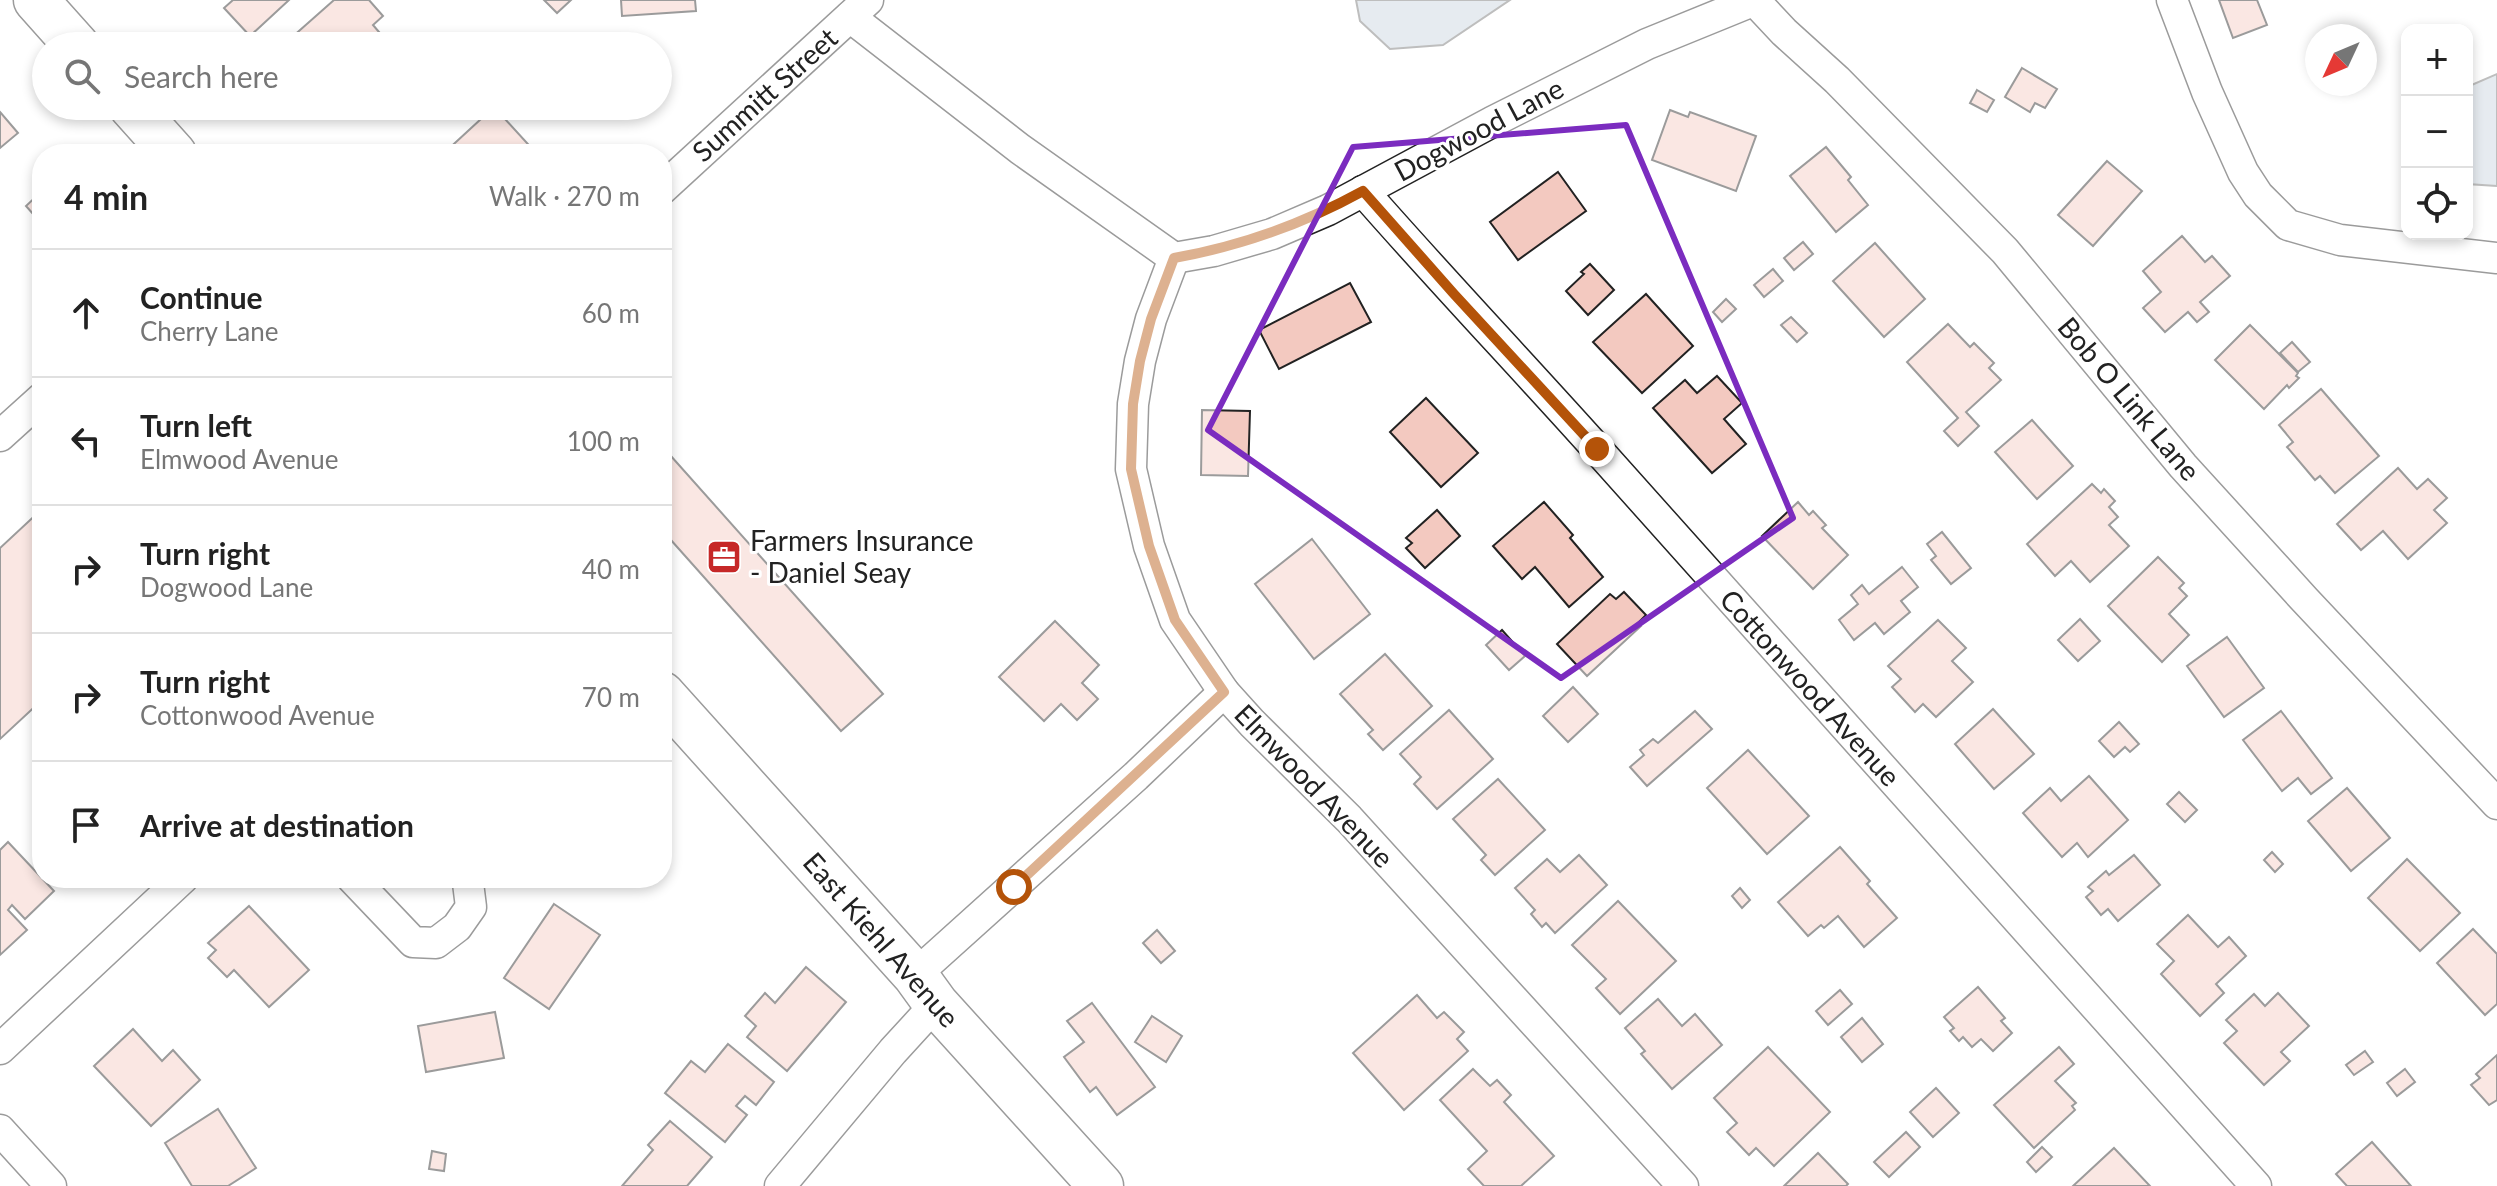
<!DOCTYPE html>
<meta charset="utf-8">
<style>
:root{--surface:#fff;--page:#f2f2f2;--text:#222;--muted:#767676;--line:#e0e0e0}
body{margin:0;font-family:Lato,sans-serif;background:var(--page);color:var(--text)}
.controls{position:absolute;right:24px;top:24px;display:grid;overflow:hidden;border-radius:16px;box-shadow:0 4px 12px #0003}
.controls button{width:72px;height:72px;display:grid;place-items:center;padding:0;border:0;border-bottom:2px solid var(--line);background:var(--surface);color:var(--text);font:40px sans-serif}
.compass{position:absolute;left:2305px;top:24px;width:72px;height:72px;border-radius:50%;background:var(--surface);box-shadow:0 4px 12px #0003;rotate:226deg}
.stop{position:absolute;width:24px;height:24px;margin:-18px;border:6px solid #b45309;border-radius:50%;background:#fff}
.stop.end{background:#b45309;border-color:#fff;box-shadow:0 2px 8px #0008}
.list{margin:0;padding:0;list-style:none}
h2{display:flex;justify-content:space-between;align-items:center;height:104px;margin:0;padding:0 32px;font-size:34px}
h2 small{font-size:26px;font-weight:400;color:var(--muted)}
.list li{display:grid;grid-template-columns:52px 1fr auto;gap:24px;align-items:center;box-sizing:border-box;height:128px;padding:0 32px;border-top:2px solid var(--line)}
.list b{display:block;font-size:30px;white-space:nowrap}
.list p{margin:0;font-size:26px;white-space:nowrap;color:var(--muted)}
.list em{font-size:26px;font-style:normal;color:var(--muted)}
.icon{flex:none;width:44px;height:44px;fill:none;stroke:currentColor;stroke-width:2;stroke-linecap:round;stroke-linejoin:round}
.map{position:relative;flex:none;width:2497px;height:1186px;overflow:hidden}
.search{position:absolute;background:var(--surface);box-shadow:0 4px 12px #0003;left:32px;top:32px;width:640px;height:88px;display:flex;align-items:center;gap:20px;box-sizing:border-box;padding:0 28px;border-radius:44px;color:var(--muted);font-size:30px}
.panel{position:absolute;background:var(--surface);box-shadow:0 4px 12px #0003;left:32px;top:144px;width:640px;height:744px;border-radius:32px}
.map>svg:first-child{display:block}
.water{fill:#c7d3dd;stroke:#6f6f6f;stroke-width:2}
.building{fill:#f3c9c0;stroke:#222;stroke-width:2}
.lines{fill:none;stroke-linecap:round;stroke-linejoin:round}
.minor-casing{stroke:#222;stroke-width:33}
.primary-casing{stroke:#222;stroke-width:47}
.minor{stroke:#fff;stroke-width:30}
.primary{stroke:#fff;stroke-width:44}
.route{stroke:#b45309;stroke-width:10}
.marked{fill:none;stroke:#7b2cbf;stroke-width:6;stroke-linejoin:round}
.labels{text-anchor:middle;stroke-width:6;stroke-linejoin:round;paint-order:stroke}
.street-label{font-size:28px;fill:#222;stroke:#fff}
.poi-label{font-size:28px;fill:#222;stroke:#fff;text-anchor:start}
</style>
<div class="map">
<svg width="2497" height="1186" viewBox="0 0 2497 1186">
<rect width="100%" height="100%" fill="#fff"/>
<g class="water">
<path d="M1356,0H1510L1443,45L1390,49L1360,21Z"/>
<path d="M2497,74V186L2467,184V87Z"/>
</g>
<g class="building">
<path d="M233,0H289L250,36L224,8Z"/>
<path d="M334,0H369L383,16L373,25L391,46H282Z"/>
<path d="M544,0H571L557,13Z"/>
<path d="M621,0H695L696,11L622,16Z"/>
<path d="M2219,0H2257L2267,25L2233,38Z"/>
<path d="M2022,68L2057,89L2045,108L2035,103L2030,112L2005,97Z"/>
<path d="M1977,90L1994,100L1987,112L1970,103Z"/>
<path d="M348,106H370L358,117Z"/>
<path d="M494,107L537,154H443Z"/>
<path d="M1670,110L1688,117L1690,112L1756,136L1736,191L1652,160Z"/>
<path d="M0,112L18,133L0,148Z"/>
<path d="M1826,147L1851,177L1848,180L1868,205L1836,232L1790,176Z"/>
<path d="M2107,161L2142,191L2093,246L2058,215Z"/>
<path d="M1558,172L1586,211L1518,260L1490,222Z"/>
<path d="M42,191V224L26,206Z"/>
<path d="M2182,236L2205,262L2212,256L2230,276L2200,302L2209,312L2197,322L2188,312L2165,332L2143,308L2161,292L2143,271Z"/>
<path d="M1803,242L1813,254L1794,270L1784,258Z"/>
<path d="M1875,243L1925,299L1884,337L1833,281Z"/>
<path d="M1590,264L1614,290L1588,315L1566,291L1584,274L1581,272Z"/>
<path d="M1773,269L1783,281L1764,297L1754,285Z"/>
<path d="M1350,283L1371,322L1279,369L1259,330Z"/>
<path d="M1646,294L1693,346L1642,393L1593,342Z"/>
<path d="M1726,299L1736,309L1722,322L1713,312Z"/>
<path d="M1791,317L1807,333L1797,342L1781,325Z"/>
<path d="M1948,324L1970,347L1974,343L1994,363L1989,368L2001,380L1966,412L1979,426L1958,446L1944,431L1958,418L1907,362Z"/>
<path d="M2250,325L2298,373L2296,376L2299,378L2289,388L2287,385L2264,409L2215,360Z"/>
<path d="M2292,342L2310,362L2298,372L2280,353Z"/>
<path d="M1717,376L1742,403L1724,419L1746,444L1712,473L1653,408L1685,380L1697,393Z"/>
<path d="M2321,389L2379,456L2335,493L2320,476L2315,480L2287,447L2293,442L2279,425Z"/>
<path d="M1426,398L1478,453L1441,487L1390,432Z"/>
<path d="M1202,410L1250,411L1248,476L1201,475Z"/>
<path d="M2032,420L2073,466L2037,499L1995,452Z"/>
<path d="M662,446L883,694L841,731L662,530Z"/>
<path d="M2398,468L2417,489L2428,479L2447,498L2434,510L2447,523L2408,559L2383,531L2361,550L2337,524Z"/>
<path d="M2092,484L2101,493L2104,489L2115,501L2109,507L2118,517L2109,525L2129,546L2090,582L2071,561L2055,576L2027,544Z"/>
<path d="M1544,502L1573,535L1570,538L1603,577L1569,607L1535,567L1522,579L1493,546Z"/>
<path d="M1798,502L1809,515L1813,511L1826,525L1822,528L1848,555L1813,589L1762,536Z"/>
<path d="M42,509V700L0,739V548Z"/>
<path d="M1437,510L1460,536L1425,568L1406,548L1412,543L1406,538Z"/>
<path d="M1942,532L1971,568L1951,584L1931,560L1936,556L1927,544Z"/>
<path d="M1312,539L1370,614L1314,659L1255,584Z"/>
<path d="M2158,557L2184,583L2179,588L2187,596L2169,614L2189,635L2162,662L2108,606Z"/>
<path d="M1902,567L1918,587L1901,601L1910,612L1884,634L1875,623L1854,640L1839,620L1858,604L1851,595L1862,585L1869,594Z"/>
<path d="M1624,592L1646,615L1638,623L1641,626L1587,676L1557,644L1610,594L1616,599Z"/>
<path d="M2080,619L2100,641L2078,661L2058,640Z"/>
<path d="M1938,620L1966,648L1952,661L1973,682L1936,717L1923,704L1915,712L1892,687L1901,679L1888,666Z"/>
<path d="M1055,621L1099,665L1082,683L1098,699L1077,720L1061,704L1044,721L999,677Z"/>
<path d="M1502,630L1525,656L1509,670L1486,645Z"/>
<path d="M2227,637L2264,688L2224,717L2187,666Z"/>
<path d="M1385,654L1432,706L1383,750L1368,734L1373,730L1340,694Z"/>
<path d="M1573,687L1598,714L1568,742L1543,716Z"/>
<path d="M1993,709L2034,754L1994,789L1955,744Z"/>
<path d="M1449,710L1493,759L1437,809L1414,784L1421,777L1400,754Z"/>
<path d="M1695,711L1712,729L1647,786L1630,767L1644,755L1640,750L1653,739L1658,743Z"/>
<path d="M2281,711L2332,778L2311,794L2298,778L2282,791L2243,740Z"/>
<path d="M2119,722L2139,744L2130,752L2125,747L2114,757L2099,741Z"/>
<path d="M1748,750L1809,816L1767,854L1707,788Z"/>
<path d="M2089,776L2128,820L2088,857L2077,843L2062,857L2023,813L2050,788L2061,801Z"/>
<path d="M1498,779L1545,830L1495,875L1481,860L1486,855L1453,819Z"/>
<path d="M2347,788L2390,838L2351,871L2308,821Z"/>
<path d="M2179,792L2197,810L2185,822L2167,804Z"/>
<path d="M8,842L54,891L25,919L12,905L8,910L27,930L0,955V850Z"/>
<path d="M1840,847L1870,881L1867,884L1897,918L1864,947L1838,916L1824,928L1821,925L1808,936L1778,902Z"/>
<path d="M2272,852L2283,864L2275,872L2264,860Z"/>
<path d="M1579,855L1607,885L1555,933L1546,923L1542,927L1531,914L1535,910L1515,888L1547,859L1560,872Z"/>
<path d="M2134,855L2160,885L2118,921L2108,909L2101,915L2086,897L2093,891L2088,887L2106,871L2109,875Z"/>
<path d="M2407,859L2460,913L2420,951L2368,898Z"/>
<path d="M1740,888L1750,900L1742,908L1732,896Z"/>
<path d="M1618,901L1676,961L1620,1014L1596,988L1606,979L1572,945Z"/>
<path d="M554,904L600,935L549,1009L504,978Z"/>
<path d="M249,906L309,970L269,1007L234,970L227,977L208,958L216,950L208,943Z"/>
<path d="M2188,915L2218,947L2229,937L2246,956L2216,984L2224,993L2200,1016L2161,974L2174,961L2157,944Z"/>
<path d="M2473,929L2497,954V1004L2485,1015L2437,963Z"/>
<path d="M1157,930L1175,951L1161,963L1143,943Z"/>
<path d="M806,967L846,1002L787,1071L747,1037L756,1026L745,1016L765,993L775,1003Z"/>
<path d="M1978,987L2005,1018L2001,1021L2012,1033L1993,1051L1981,1039L1972,1047L1963,1037L1959,1041L1950,1031L1954,1028L1944,1017Z"/>
<path d="M1840,990L1852,1004L1828,1025L1816,1011Z"/>
<path d="M2278,993L2309,1026L2281,1052L2290,1061L2264,1085L2224,1043L2237,1031L2226,1020L2254,994L2265,1006Z"/>
<path d="M1417,995L1437,1018L1444,1012L1464,1032L1457,1039L1468,1051L1404,1110L1353,1053Z"/>
<path d="M1658,999L1682,1026L1695,1014L1722,1045L1672,1089L1641,1054L1645,1051L1625,1028Z"/>
<path d="M1092,1003L1155,1087L1117,1115L1096,1087L1090,1092L1064,1057L1084,1042L1067,1021Z"/>
<path d="M495,1012L504,1058L426,1072L418,1026Z"/>
<path d="M1152,1016L1182,1036L1166,1062L1135,1042Z"/>
<path d="M1862,1018L1883,1044L1862,1062L1841,1037Z"/>
<path d="M133,1029L162,1061L173,1050L200,1080L151,1126L94,1066Z"/>
<path d="M728,1044L774,1082L756,1105L745,1096L736,1106L747,1115L725,1142L665,1093L691,1061L705,1072Z"/>
<path d="M1768,1047L1830,1112L1774,1166L1756,1148L1749,1155L1727,1132L1737,1123L1714,1098Z"/>
<path d="M2059,1047L2074,1064L2055,1081L2076,1103L2072,1106L2075,1110L2034,1148L1994,1105Z"/>
<path d="M2365,1051L2373,1062L2354,1075L2346,1065Z"/>
<path d="M2497,1055V1100L2489,1105L2471,1085L2480,1078L2476,1074Z"/>
<path d="M1473,1069L1490,1086L1497,1080L1511,1095L1504,1102L1554,1156L1521,1186H1484L1468,1169L1487,1151L1440,1100Z"/>
<path d="M2405,1069L2415,1082L2397,1096L2387,1083Z"/>
<path d="M1936,1088L1959,1113L1933,1137L1910,1112Z"/>
<path d="M218,1109L256,1168L228,1186H192L165,1143Z"/>
<path d="M670,1121L712,1157L687,1186H622L653,1150L648,1145Z"/>
<path d="M1906,1132L1920,1147L1889,1177L1874,1162Z"/>
<path d="M2372,1142L2411,1186H2347L2336,1174Z"/>
<path d="M2042,1147L2052,1157L2036,1172L2027,1162Z"/>
<path d="M2114,1148L2150,1186H2073Z"/>
<path d="M432,1151L446,1154L444,1171L429,1169Z"/>
<path d="M1818,1153L1848,1184L1846,1186H1784Z"/>
</g>
<g class="lines">
<g class="minor-casing">
<g id="minor">
<path d="M1754,0L1784,32L1837,80L2005,251L2183,466L2305,600L2497,804"/>
<path d="M2172,0L2207,92L2243,172L2258,195L2288,225L2340,240L2497,258"/>
<path d="M850,17L1020,149L1174,258L1214,251L1272,234L1328,210L1492,122L1647,44L1755,0"/>
<path d="M662,189L868,0"/>
<path d="M1363,191C1440,279 1520,363 1598,450C1819,694 2035,942 2256,1186"/>
<path d="M1174,258L1151,319L1140,361L1133,404L1131,469L1149,546L1175,620L1224,692L1252,723L1349,819L1683,1186"/>
<path d="M0,436L42,398"/>
<path d="M352,878L413,942L436,943L457,927L471,907L468,883L466,878"/>
<path d="M915,975L1136,776L1224,692"/>
<path d="M0,1049L183,878"/>
<path d="M0,1130L51,1186"/>
<path d="M780,1186L893,1051L936,1004"/>
</g>
</g>
<g class="primary-casing">
<g id="primary">
<path d="M36,0L77,46"/>
<path d="M131,106L174,154"/>
<path d="M662,694L915,975L936,1004L1101,1186"/>
</g>
</g>
<use href="#minor" class="minor"/>
<use href="#primary" class="primary"/>
</g>
<g class="lines">
<path class="route" d="M1014,887L1224,692L1175,620L1149,546L1131,469L1133,404L1140,361L1151,319L1174,258C1242,246 1303,224 1363,191L1454,294L1597,449"/>
</g>
<path d="M0 0H2497V1186H0ZM1626,125L1793,518L1561,678L1208,430L1353,147Z" fill="#fff" fill-opacity=".55" fill-rule="evenodd"/>
<path class="marked" d="M1626,125L1793,518L1561,678L1208,430L1353,147Z"/>
<defs>
<g id="office-square" transform="scale(1.8)"><rect x="-9" y="-9" width="18" height="18" rx="4" fill="#c62828" stroke="#fff"/><path d="M-6-3h4V-5.5h4V-3h4V5H-6ZM-1-4.5V-3h2v-1.5ZM-6 0V1H6V0Z" fill="#fff"/></g>
</defs>
<g fill-rule="evenodd">
<use href="#office-square" x="724" y="557"/>
</g>
<g class="labels">
<g class="street-label">
<text transform="translate(765 95) rotate(-42)" y="10">Summitt Street</text>
<text transform="translate(1479 130) rotate(-28)" y="10">Dogwood Lane</text>
<text transform="translate(2129 399) rotate(50)" y="10">Bob O Link Lane</text>
<text transform="translate(1810 688) rotate(48)" y="10">Cottonwood Avenue</text>
<text transform="translate(1314 786) rotate(46)" y="10">Elmwood Avenue</text>
<text transform="translate(881 940) rotate(49)" y="10">East Kiehl Avenue</text>
</g>
<g class="poi-label">
<text x="750" y="551">Farmers Insurance<tspan x="750" dy="32">- Daniel Seay</tspan></text>
</g>
</g>
</svg>
<div class="controls">
<button>+</button>
<button>−</button>
<button><svg class="icon" aria-label="locate" viewBox="0 0 24 24"><circle cx="12" cy="12" r="6"/><path d="M12 2v4M12 18v4M2 12h4M18 12h4"/></svg></button>
</div>
<svg class="compass" viewBox="-18 -18 36 36"><path d="M0-13l5 13h-10z" fill="#e53935"/><path d="M0 13l5-13h-10z" fill="#767676"/></svg>
<div class="stop" style="left:1014px;top:887px"></div>
<div class="stop end" style="left:1597px;top:449px"></div>
<div class="search"><svg class="icon" aria-label="search" viewBox="0 0 24 24"><circle cx="10" cy="10" r="6"/><path d="M15 15l6 6"/></svg>Search here</div>
<section class="panel">
<h2>4 min<small>Walk · 270 m</small></h2>
<ul class="list">
<li><svg class="icon" aria-label="ahead" viewBox="0 0 24 24"><path d="M12 20V5M6 11l6-6 6 6"/></svg><div><b>Continue</b><p>Cherry Lane</p></div><em>60 m</em></li>
<li><svg class="icon" aria-label="left" viewBox="0 0 24 24"><path d="M17 20v-9H6M10 6l-5 5 5 5"/></svg><div><b>Turn left</b><p>Elmwood Avenue</p></div><em>100 m</em></li>
<li><svg class="icon" aria-label="right" viewBox="0 0 24 24"><path d="M7 20v-9h11M14 6l5 5-5 5"/></svg><div><b>Turn right</b><p>Dogwood Lane</p></div><em>40 m</em></li>
<li><svg class="icon" aria-label="right" viewBox="0 0 24 24"><path d="M7 20v-9h11M14 6l5 5-5 5"/></svg><div><b>Turn right</b><p>Cottonwood Avenue</p></div><em>70 m</em></li>
<li><svg class="icon" aria-label="arrive" viewBox="0 0 24 24"><path d="M6 21V4h12l-3 4 3 4H6"/></svg><div><b>Arrive at destination</b></div></li>
</ul>
</section>
</div>
